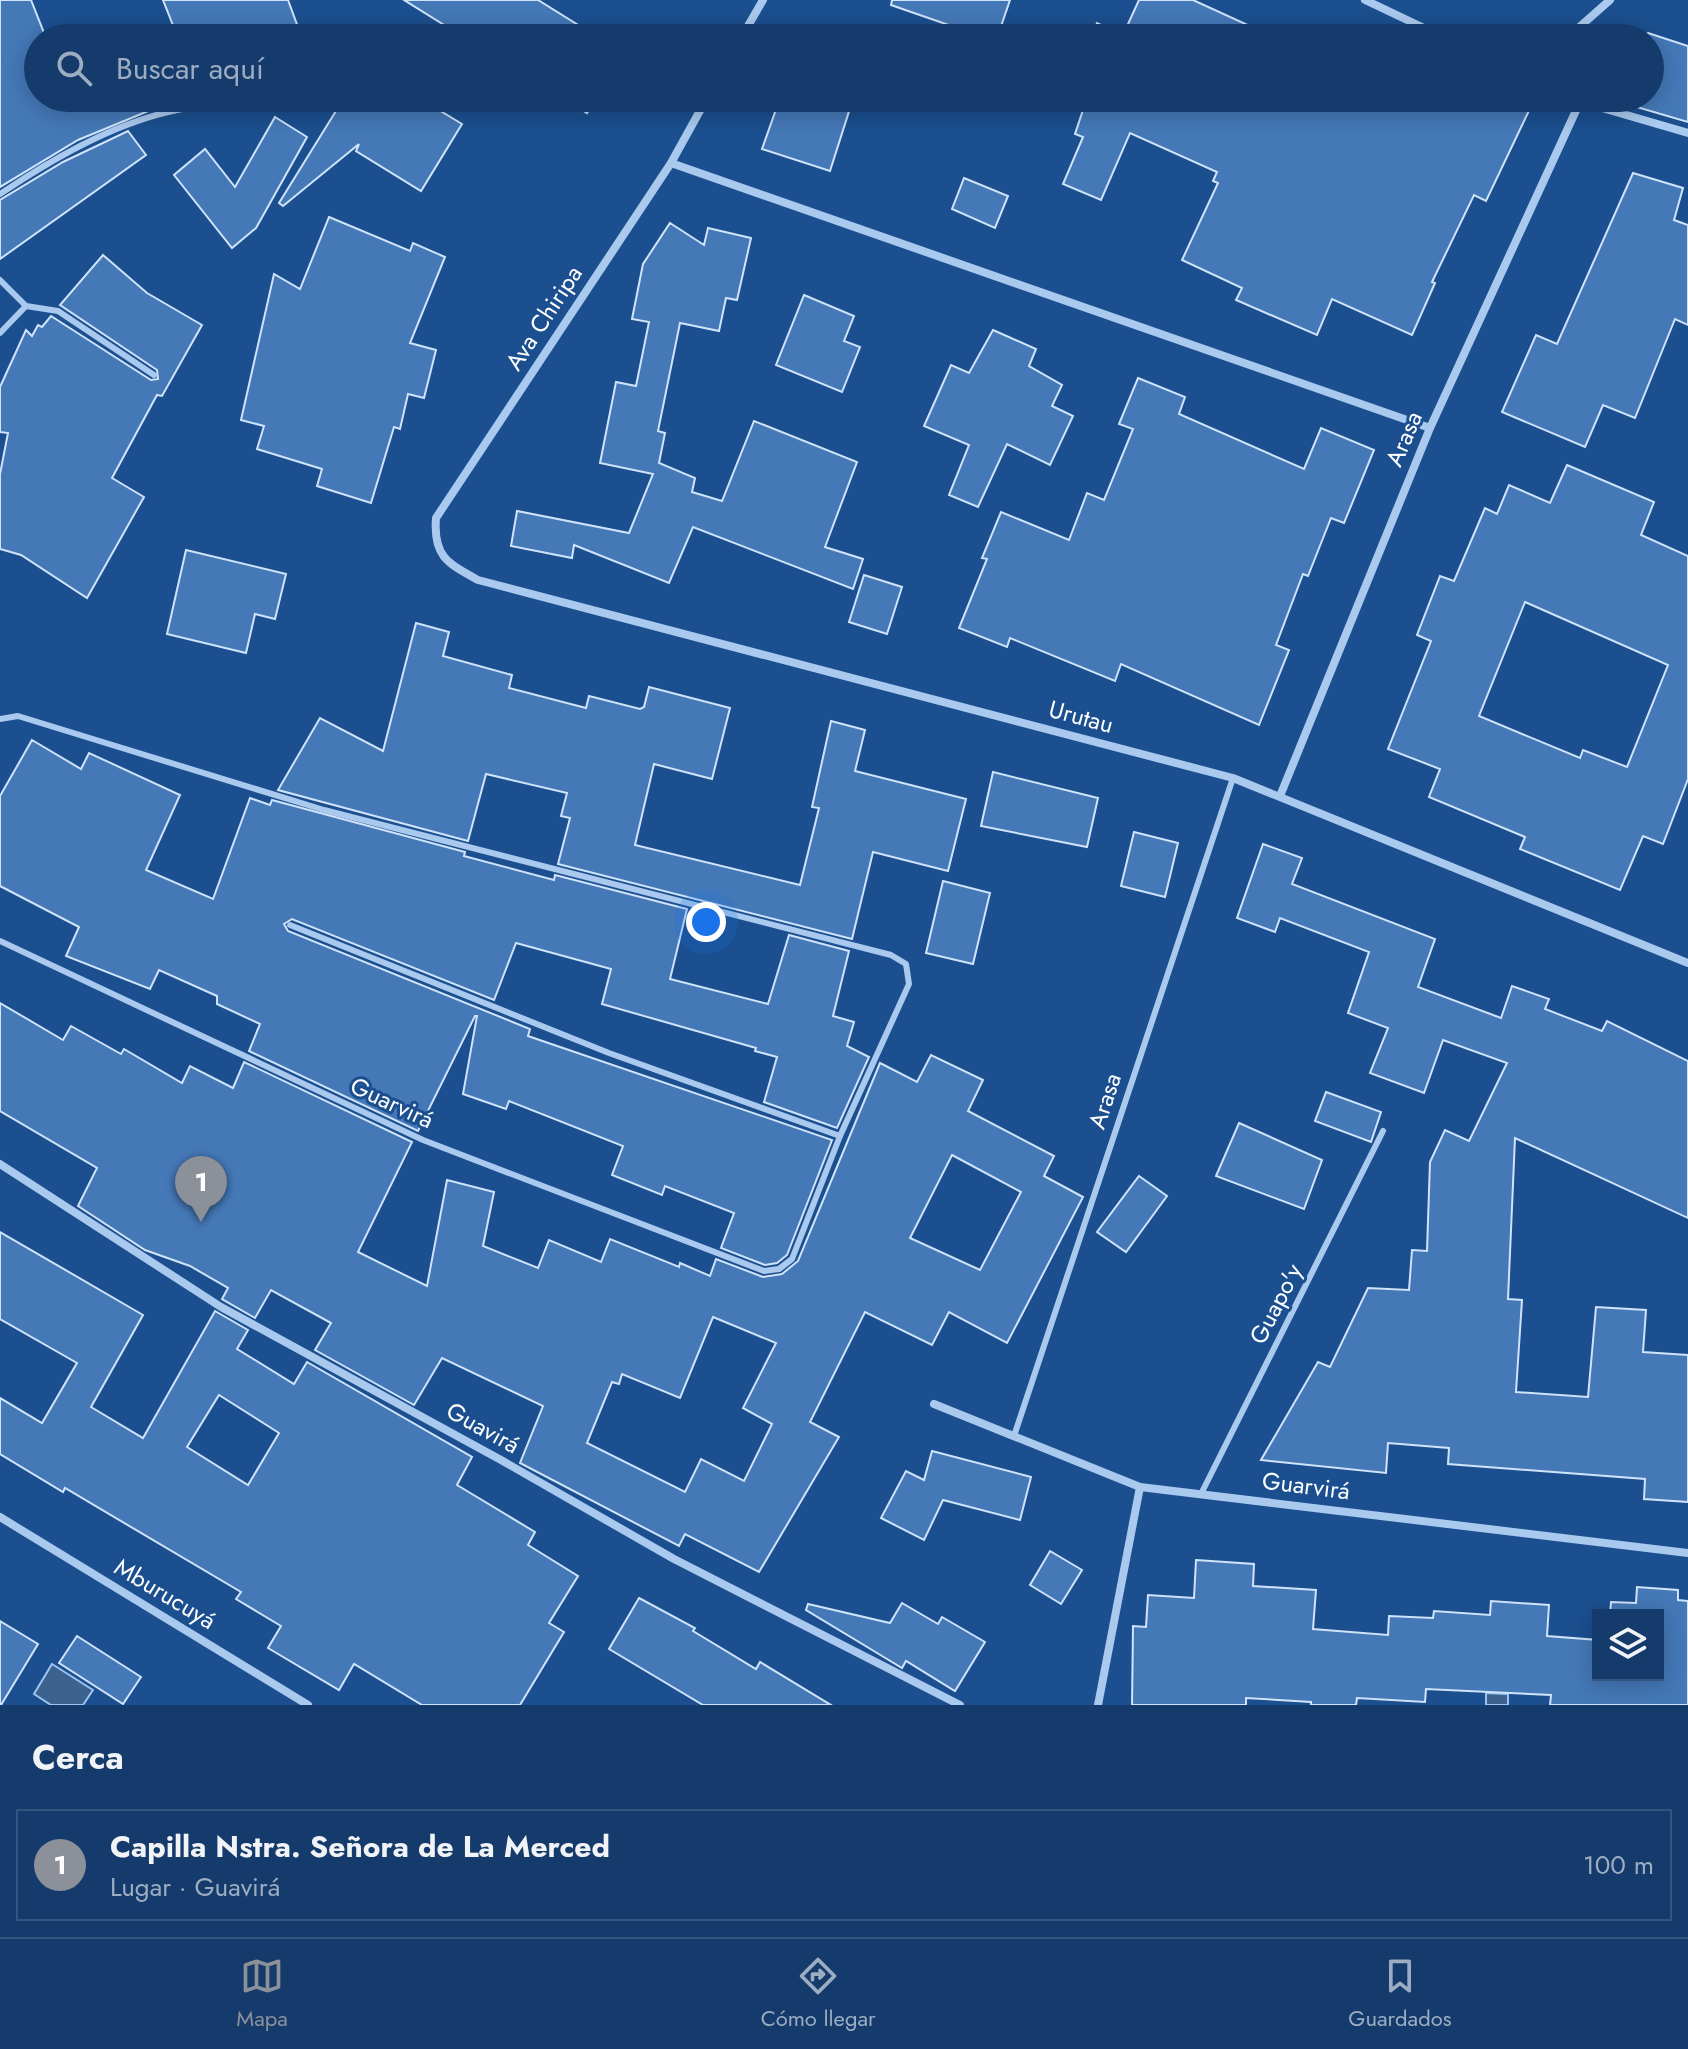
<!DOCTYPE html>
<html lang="es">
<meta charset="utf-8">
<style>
:root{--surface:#143b6b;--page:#1d4271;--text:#f1f3f6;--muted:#9dadc1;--line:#33557e;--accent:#8c9099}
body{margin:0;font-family:Jost,sans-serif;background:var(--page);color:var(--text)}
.controls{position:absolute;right:24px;bottom:24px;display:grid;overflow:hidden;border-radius:0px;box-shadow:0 4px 20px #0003}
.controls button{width:72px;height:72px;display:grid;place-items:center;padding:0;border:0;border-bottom:2px solid var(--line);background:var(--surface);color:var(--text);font:40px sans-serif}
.you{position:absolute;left:706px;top:922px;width:28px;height:28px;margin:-20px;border:6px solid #fff;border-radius:50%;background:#1a73e8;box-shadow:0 0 0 12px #1a73e833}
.badge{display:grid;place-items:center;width:52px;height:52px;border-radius:50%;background:var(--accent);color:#fff;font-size:26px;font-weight:700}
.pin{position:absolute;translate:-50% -66px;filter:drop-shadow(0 2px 4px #0008)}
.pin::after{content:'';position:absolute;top:42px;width:28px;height:24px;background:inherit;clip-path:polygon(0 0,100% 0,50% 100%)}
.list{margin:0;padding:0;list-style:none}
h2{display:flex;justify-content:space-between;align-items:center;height:104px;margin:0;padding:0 32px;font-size:34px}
h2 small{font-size:26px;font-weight:400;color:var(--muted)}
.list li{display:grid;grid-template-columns:52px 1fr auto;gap:24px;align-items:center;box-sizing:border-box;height:112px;margin:0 16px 16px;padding:0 16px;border:2px solid var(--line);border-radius:0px}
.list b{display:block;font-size:30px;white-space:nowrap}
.list p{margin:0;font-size:26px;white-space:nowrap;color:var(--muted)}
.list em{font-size:26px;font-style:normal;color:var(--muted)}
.icon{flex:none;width:44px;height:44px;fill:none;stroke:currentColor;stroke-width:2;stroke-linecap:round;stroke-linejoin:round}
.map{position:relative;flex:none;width:1688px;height:1705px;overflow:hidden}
.search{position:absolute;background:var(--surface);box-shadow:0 4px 20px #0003;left:24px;right:24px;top:24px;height:88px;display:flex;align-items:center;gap:20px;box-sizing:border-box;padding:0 28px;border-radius:44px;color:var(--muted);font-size:30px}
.sheet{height:232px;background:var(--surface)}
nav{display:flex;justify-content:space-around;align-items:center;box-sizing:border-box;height:112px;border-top:2px solid var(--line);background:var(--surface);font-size:22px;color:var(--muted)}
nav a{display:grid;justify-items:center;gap:4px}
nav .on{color:var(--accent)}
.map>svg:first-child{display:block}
.water{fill:#3c6290;stroke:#9cc4f0;stroke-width:2}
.building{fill:#4478b7;stroke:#cfe3fa;stroke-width:2;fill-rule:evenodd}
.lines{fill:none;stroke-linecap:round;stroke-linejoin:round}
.lane{stroke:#a9c9ee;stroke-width:6}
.street{stroke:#a9c9ee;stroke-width:8}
.labels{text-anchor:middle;stroke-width:6;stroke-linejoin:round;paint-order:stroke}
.street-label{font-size:24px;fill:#fff;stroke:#1b4f8f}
</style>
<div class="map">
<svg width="1688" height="1705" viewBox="0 0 1688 1705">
<rect width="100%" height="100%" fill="#1b4f8f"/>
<g class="water">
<path d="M52,1664L93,1690L83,1705H51L34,1694Z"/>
<path d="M1486,1693L1508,1694V1705H1486Z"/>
</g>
<g class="building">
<path d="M0,0H31L46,38H38V98L175,100L78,140L0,187Z"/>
<path d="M163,0H288L302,38H178Z"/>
<path d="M404,0H538L599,38H465Z"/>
<path d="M892,0H1010L997,38H986L891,5Z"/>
<path d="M1139,0H1193L1276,38H1091L1097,23L1123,35Z"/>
<path d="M1648,33L1688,46V122L1606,98H1650V38H1641Z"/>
<path d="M344,98H419L462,124L421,191L356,151L359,144L283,206L279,203Z"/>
<path d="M563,98H596L587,113Z"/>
<path d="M780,98H831L851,105L830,171L762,149Z"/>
<path d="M1087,98H1535L1486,201L1474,195L1432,282L1435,283L1412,335L1332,299L1317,335L1236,300L1242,288L1182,260L1218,183L1213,181L1217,172L1130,133L1101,200L1063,184L1083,137L1075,134Z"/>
<path d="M275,117L307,137L256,228L232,248L174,175L205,149L235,187Z"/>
<path d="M128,131L146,155L0,259V200L63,162Z"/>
<path d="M1633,173L1683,188L1674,220L1688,225V325L1675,319L1635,418L1603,405L1585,447L1502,412L1536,335L1557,344Z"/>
<path d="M964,178L1008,196L995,228L952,209Z"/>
<path d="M329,217L410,251L413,243L445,257L410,343L436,350L424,398L408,394L400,429L394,427L371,503L317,486L322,469L257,449L264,426L241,420L274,274L300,289Z"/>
<path d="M670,223L704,245L708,228L751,238L737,300L726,298L719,331L680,323L658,431L665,433L659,463L695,478L692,492L722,501L754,421L857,462L825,547L863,559L853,589L693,527L669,583L574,545L572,558L511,546L517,511L629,533L653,474L600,463L616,382L636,386L649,322L632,319L643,264Z"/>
<path d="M103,255L147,293L202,325L162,396L157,395L112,478L144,497L87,598L21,555L0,549V474L8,433L0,432V387L26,330L32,336L38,325L42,327L51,316L151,380L158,379L157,370L60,305Z"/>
<path d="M804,295L854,316L844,341L860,347L842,392L776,365Z"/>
<path d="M993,330L1036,349L1029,366L1062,385L1052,406L1073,416L1050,465L1007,444L978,507L949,495L969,445L924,426L951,365L969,373Z"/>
<path d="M1138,378L1185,397L1179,414L1304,469L1321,428L1374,450L1344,523L1331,518L1308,576L1303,574L1276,645L1289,650L1259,725L1121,664L1115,681L1010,638L1007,647L959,628L987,559L982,558L1001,512L1069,540L1087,493L1104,500L1133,429L1119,424Z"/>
<path d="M1567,465L1654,502L1641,535L1688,556V779L1663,844L1643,836L1620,890L1520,849L1525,837L1429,797L1440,769L1388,749L1431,641L1417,635L1440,576L1454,581L1485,508L1497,514L1509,485L1550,503ZM1525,602L1668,665L1627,767L1583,750L1580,758L1479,716Z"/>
<path d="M186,550L286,574L275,619L255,614L246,653L167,634Z"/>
<path d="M864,575L902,587L887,634L849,622Z"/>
<path d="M416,623L449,632L443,656L512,675L509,688L586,708L589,696L640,709L644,707L649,687L730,708L712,779L654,764L635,845L800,885L819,808L812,807L831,721L865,730L855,771L966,799L948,871L873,852L852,939L558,864L570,818L561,816L567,793L486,774L468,841L278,790L320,718L383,751Z"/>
<path d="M32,740L81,769L89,753L180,795L146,870L213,899L250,798L270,805L272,800L465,852L464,856L554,880L555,875L687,909L670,979L768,1004L789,935L849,951L833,1016L854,1022L847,1046L869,1057L837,1128L764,1102L777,1057L755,1051L756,1048L602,1004L611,969L516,943L494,1000L292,919L284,924L288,931L530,1029L528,1036L832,1140L787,1255L777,1263L765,1265L721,1248L734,1213L665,1186L662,1195L612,1175L623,1146L509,1101L506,1109L463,1094L477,1016H475L418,1131L249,1051L260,1024L217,1004V996L159,970L150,989L66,956L79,927L0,886V796Z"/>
<path d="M993,772L1098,798L1087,847L981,826Z"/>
<path d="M1134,832L1178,843L1165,897L1121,886Z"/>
<path d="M1263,844L1302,858L1292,884L1435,939L1418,987L1501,1018L1512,986L1549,999L1545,1009L1602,1031L1607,1021L1688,1061V1218L1515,1138L1508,1299L1522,1300L1516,1392L1588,1397L1596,1307L1646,1310L1643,1352L1688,1355V1502L1644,1499L1645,1479L1448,1464L1449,1448L1388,1443L1386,1473L1261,1460L1318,1362L1330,1367L1368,1288L1409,1290L1412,1250L1427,1251L1430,1162L1445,1130L1469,1141L1507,1063L1443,1040L1424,1093L1370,1073L1388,1028L1348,1013L1369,952L1280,918L1275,932L1237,918Z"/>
<path d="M943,881L990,893L973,964L926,953Z"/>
<path d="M0,1003L63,1040L71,1026L121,1054L124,1049L182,1083L190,1066L233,1088L244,1062L412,1142L358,1252L427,1286L447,1180L494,1192L483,1246L538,1268L549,1240L601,1262L610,1239L679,1267L680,1263L710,1276L716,1259L763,1277L782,1274L798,1261L880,1063L917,1082L931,1055L983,1080L968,1111L1054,1156L1044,1176L1083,1197L1007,1343L949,1312L932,1345L865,1312L810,1422L839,1437L759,1572L685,1534L679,1546L520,1463L543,1406L442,1358L414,1405L315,1350L331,1323L271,1290L255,1318L222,1299L228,1288L190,1266L145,1250L78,1206L97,1168L0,1111ZM952,1155L1021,1192L980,1270L910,1238ZM713,1317L776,1343L743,1408L772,1424L744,1481L701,1459L685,1492L587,1443L612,1382L619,1384L622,1374L680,1398Z"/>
<path d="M1326,1092L1381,1112L1371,1142L1315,1121Z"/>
<path d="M1239,1123L1322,1160L1304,1209L1216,1176Z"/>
<path d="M1139,1176L1167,1196L1126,1252L1097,1232Z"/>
<path d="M0,1232L143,1315L91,1407L143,1438L215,1311L248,1330L237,1349L294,1384L307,1362L472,1457L457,1485L535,1532L528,1545L578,1576L549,1623L564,1632L520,1705H422L354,1664L339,1690L268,1648L281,1626L236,1599L241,1592L65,1488L63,1492L0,1454V1398L42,1423L77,1363L0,1319ZM219,1395L279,1433L248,1485L187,1447Z"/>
<path d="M932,1451L1031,1477L1020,1520L943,1500L924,1540L881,1518L906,1471L924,1480Z"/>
<path d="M1050,1551L1082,1570L1061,1604L1030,1585Z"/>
<path d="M1196,1560L1254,1564L1253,1586L1316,1590L1313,1629L1388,1635L1389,1616L1433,1618L1434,1611L1490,1615L1491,1601L1549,1605L1547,1636L1598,1640V1675H1658V1615H1610L1611,1602L1636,1603L1637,1587L1678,1590V1600L1688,1601V1705H1550L1551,1695L1426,1689L1425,1702L1357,1698L1356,1705H1311V1702L1246,1698V1705H1132L1133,1626L1146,1627L1148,1595L1194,1598Z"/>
<path d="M639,1598L695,1628L693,1631L756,1669L760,1662L831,1705H703L609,1649Z"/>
<path d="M902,1603L938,1624L942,1617L985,1642L955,1691L906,1661L902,1668L892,1662L806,1610L808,1604L890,1623Z"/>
<path d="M0,1621L38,1644L1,1705H0Z"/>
<path d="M77,1636L141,1677L123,1704L59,1663Z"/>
</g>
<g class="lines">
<g class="lane">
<path d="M0,194C51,160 109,126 168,112C193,106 218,103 242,99"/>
<path d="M0,280L26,306L58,311L154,375"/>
<path d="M0,333L26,306"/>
<path d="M0,719L18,716L324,810L891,955L906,964L909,984L840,1136L792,1259L779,1269L764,1271L423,1140L0,941"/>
<path d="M290,925L609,1053L840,1136"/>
<path d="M1014,1436L1233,778"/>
<path d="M1201,1494L1383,1131"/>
</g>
<g class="street">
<path d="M1365,0L1445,38"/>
<path d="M741,38L763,0"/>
<path d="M1567,38L1610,0"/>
<path d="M707,98L671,163L436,518C433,556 447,563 478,580L1233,778L1688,963"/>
<path d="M1568,98L1688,133"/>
<path d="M671,163L1430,428"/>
<path d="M1280,796L1430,428L1579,104"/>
<path d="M0,1164L221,1307L501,1460L674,1559L960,1705"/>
<path d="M934,1404L1140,1487L1688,1553"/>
<path d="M0,1517L308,1705"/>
<path d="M1098,1705L1140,1487"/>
</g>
</g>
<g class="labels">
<g class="street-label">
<text transform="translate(544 318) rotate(-57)" y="8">Ava Chiripa</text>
<text transform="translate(1404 439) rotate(-67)" y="8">Arasa</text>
<text transform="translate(1081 717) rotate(15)" y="8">Urutau</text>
<text transform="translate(1105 1101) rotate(-72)" y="8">Arasa</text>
<text transform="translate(392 1103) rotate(25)" y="8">Guarvirá</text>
<text transform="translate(1276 1304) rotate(-63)" y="8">Guapo'y</text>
<text transform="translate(483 1428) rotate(29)" y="8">Guavirá</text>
<text transform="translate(1306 1486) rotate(7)" y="8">Guarvirá</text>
<text transform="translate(165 1594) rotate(31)" y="8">Mburucuyá</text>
</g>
</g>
</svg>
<div class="controls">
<button><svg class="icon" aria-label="layers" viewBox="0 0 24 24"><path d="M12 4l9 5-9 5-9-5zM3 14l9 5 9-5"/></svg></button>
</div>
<div class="you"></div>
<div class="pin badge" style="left:201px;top:1222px">1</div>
<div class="search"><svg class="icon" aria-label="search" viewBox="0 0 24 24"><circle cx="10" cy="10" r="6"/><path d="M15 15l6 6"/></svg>Buscar aquí</div>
</div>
<section class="sheet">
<h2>Cerca<small></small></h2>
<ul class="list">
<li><span class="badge">1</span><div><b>Capilla Nstra. Señora de La Merced</b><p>Lugar · Guavirá</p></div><em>100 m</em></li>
</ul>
</section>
<nav>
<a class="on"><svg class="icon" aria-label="map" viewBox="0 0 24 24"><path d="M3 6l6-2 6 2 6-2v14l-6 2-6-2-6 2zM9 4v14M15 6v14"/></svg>Mapa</a>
<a><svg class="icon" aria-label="directions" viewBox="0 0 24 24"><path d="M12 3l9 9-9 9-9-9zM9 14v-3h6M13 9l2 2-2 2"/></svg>Cómo llegar</a>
<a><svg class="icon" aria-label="saved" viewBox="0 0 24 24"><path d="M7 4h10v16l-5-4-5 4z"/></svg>Guardados</a>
</nav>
